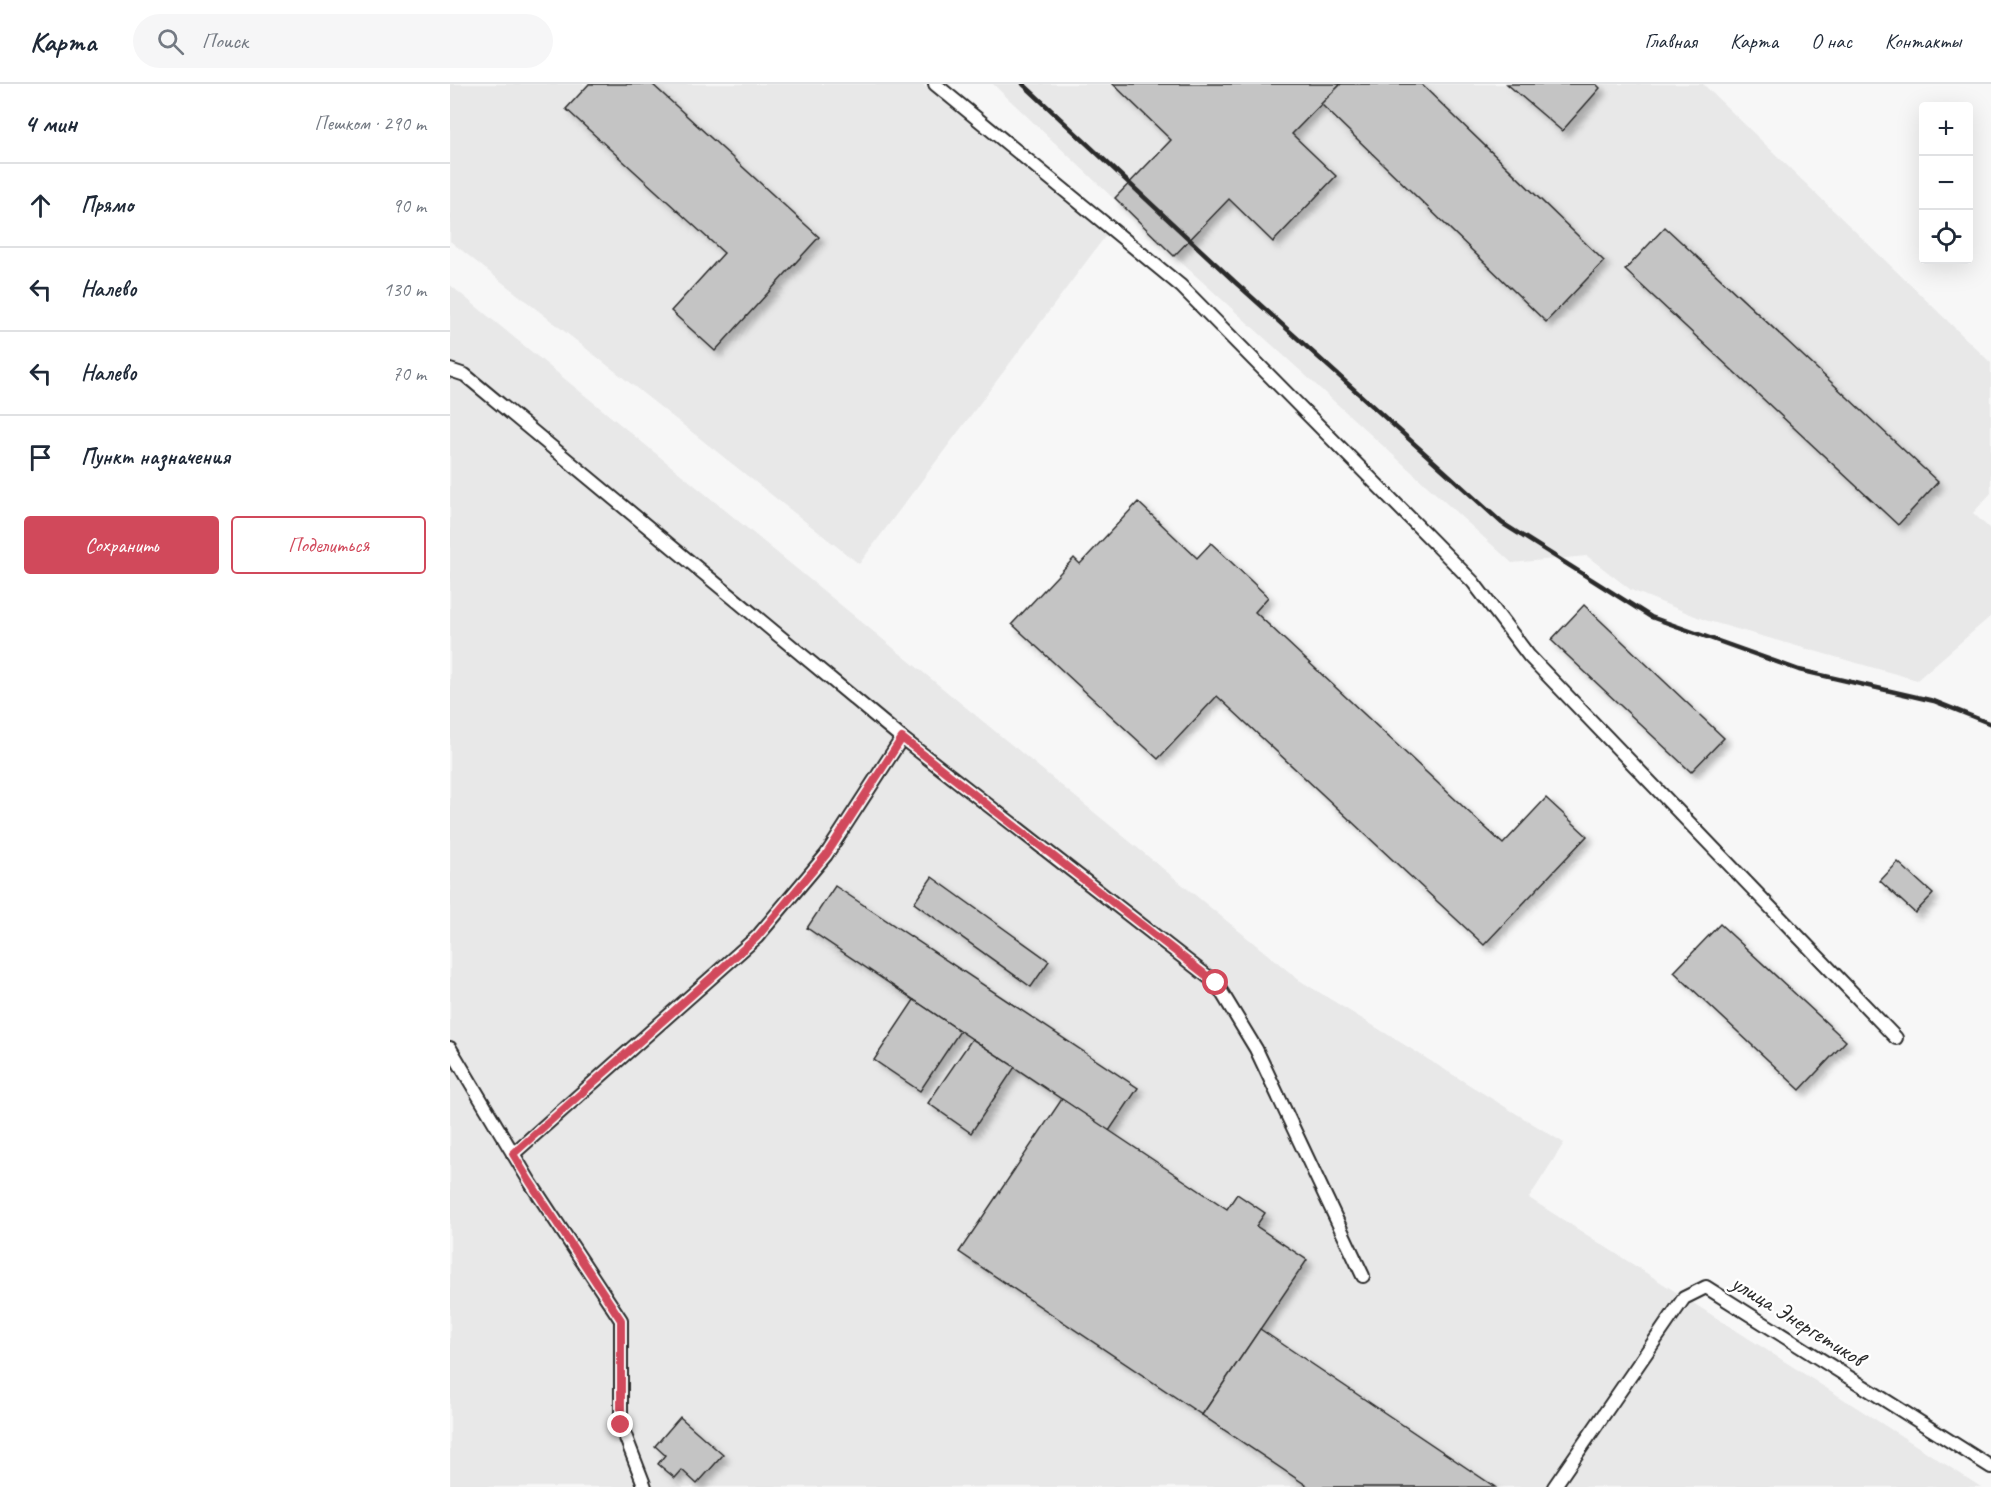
<!DOCTYPE html>
<html lang="ru">
<meta charset="utf-8">
<style>
:root{--surface:#fff;--page:#f6f6f7;--text:#1f2937;--muted:#747a83;--line:#e0e1e3;--accent:#d1495b}
body{margin:0;font-family:Caveat,sans-serif;background:var(--page);color:var(--text)}
.controls{position:absolute;right:18px;top:18px;display:grid;overflow:hidden;border-radius:6px;box-shadow:0 6px 24px #0002}
.controls button{width:54px;height:54px;display:grid;place-items:center;padding:0;border:0;border-bottom:2px solid var(--line);background:var(--surface);color:var(--text);font:30px sans-serif}
.stop{position:absolute;width:18px;height:18px;margin:-14px;border:4px solid #d1495b;border-radius:50%;background:#fff}
.stop.end{background:#d1495b;border-color:#fff;box-shadow:0 2px 6px #0008}
.list{margin:0;padding:0;list-style:none}
h2{display:flex;justify-content:space-between;align-items:center;height:78px;margin:0;padding:0 24px;font-size:26px}
h2 small{font-size:20px;font-weight:400;color:var(--muted)}
.list li{display:grid;grid-template-columns:39px 1fr auto;gap:18px;align-items:center;box-sizing:border-box;height:84px;padding:0 24px;border-top:2px solid var(--line)}
.list b{display:block;font-size:22px;white-space:nowrap}
.list em{font-size:20px;font-style:normal;color:var(--muted)}
.actions{display:flex;gap:12px;padding:18px 24px}
.actions a{flex:1;padding:14px 0;border:2px solid var(--accent);border-radius:6px;text-align:center;font-size:21px;color:var(--accent)}
.actions .main{background:var(--accent);color:#fff}
.icon{flex:none;width:33px;height:33px;fill:none;stroke:currentColor;stroke-width:2;stroke-linecap:round;stroke-linejoin:round}
.map{position:relative;flex:none;width:1541px;height:1403px;overflow:hidden}
header{display:flex;align-items:center;gap:36px;box-sizing:border-box;height:84px;padding:0 30px;background:var(--surface);border-bottom:2px solid var(--line)}
header strong{font-size:28px}
nav{display:flex;gap:33px;margin-inline-start:auto;font-size:21px}
.search{width:420px;height:54px;background:var(--page);display:flex;align-items:center;gap:15px;box-sizing:border-box;padding:0 21px;border-radius:33px;color:var(--muted);font-size:22px}
main{display:flex}
aside{flex:1;background:var(--surface)}
.map>svg:first-child{display:block}
.built{fill:#e8e8e8}
.building{fill:#c4c4c4;stroke:#2b2b2b;stroke-width:1.5;filter:url(#shadow)}
.lines{fill:none;stroke-linecap:round;stroke-linejoin:round}
.service-casing{stroke:#2b2b2b;stroke-width:16}
.service{stroke:#fff;stroke-width:12}
.rail{stroke:#2b2b2b;stroke-width:4.5}
.route{stroke:#d1495b;stroke-width:8}
.labels{text-anchor:middle;stroke-width:5;stroke-linejoin:round;paint-order:stroke}
.street-label{font-size:24px;fill:#2b2b2b;stroke:#fff}
</style>
<header>
<strong>Карта</strong>
<div class="search"><svg class="icon" aria-label="search" viewBox="0 0 24 24"><circle cx="10" cy="10" r="6"/><path d="M15 15l6 6"/></svg>Поиск</div>
<nav><a>Главная</a><a>Карта</a><a>О нас</a><a>Контакты</a></nav>
</header>
<main>
<aside>
<h2>4 мин<small>Пешком · 290 m</small></h2>
<ul class="list">
<li><svg class="icon" aria-label="ahead" viewBox="0 0 24 24"><path d="M12 20V5M6 11l6-6 6 6"/></svg><div><b>Прямо</b></div><em>90 m</em></li>
<li><svg class="icon" aria-label="left" viewBox="0 0 24 24"><path d="M17 20v-9H6M10 6l-5 5 5 5"/></svg><div><b>Налево</b></div><em>130 m</em></li>
<li><svg class="icon" aria-label="left" viewBox="0 0 24 24"><path d="M17 20v-9H6M10 6l-5 5 5 5"/></svg><div><b>Налево</b></div><em>70 m</em></li>
<li><svg class="icon" aria-label="arrive" viewBox="0 0 24 24"><path d="M6 21V4h12l-3 4 3 4H6"/></svg><div><b>Пункт назначения</b></div></li>
</ul>
<div class="actions"><a class="main">Сохранить</a><a>Поделиться</a></div>
</aside>
<div class="map">
<svg width="1541" height="1403" viewBox="0 0 1541 1403">
<defs>
<filter id="shadow"><feDropShadow dx="5.5" dy="5.5" stdDeviation="3" flood-color="#0004"/></filter>
</defs>
<rect width="100%" height="100%" fill="#f7f7f7"/>
<filter id="ink" filterUnits="userSpaceOnUse"><feTurbulence type="fractalNoise" baseFrequency=".0167" numOctaves="2"/><feDisplacementMap in="SourceGraphic" scale="12" xChannelSelector="R" yChannelSelector="G"/><feConvolveMatrix kernelMatrix="1 2 1 2 8 2 1 2 1" color-interpolation-filters="sRGB"/></filter>
<g filter="url(#ink)">
<g class="built">
<path d="M0,0H472L663,142L409,480L0,157Z"/>
<path d="M543,0H1253L1541,279V409L1523,429L1541,446V532L1467,596L1255,536L1181,506L1137,472L1062,479L724,172Z"/>
<path d="M0,201L849,896L1114,1059L1079,1114L1531,1403H0Z"/>
</g>
<g class="building">
<path d="M139,0H202L369,153L265,267L221,227L274,169L116,25Z"/>
<path d="M663,0H891L842,50L886,92L823,158L779,115L724,172L665,114L721,56Z"/>
<path d="M891,0H971L1154,177L1096,238L871,20Z"/>
<path d="M1057,0H1146L1150,4L1112,47Z"/>
<path d="M1215,143L1488,398L1448,441L1175,186Z"/>
<path d="M688,418L747,474L761,459L818,513L805,528L1053,760L1096,714L1137,752L1034,861L767,612L708,675L562,540L624,474L630,480Z"/>
<path d="M1134,521L1274,654L1241,688L1101,556Z"/>
<path d="M1448,778L1483,810L1465,829L1430,797Z"/>
<path d="M482,793L599,877L581,903L464,819Z"/>
<path d="M385,802L688,1004L659,1047L357,844Z"/>
<path d="M1270,840L1396,957L1350,1006L1224,888Z"/>
<path d="M464,916L510,947L470,1007L424,976Z"/>
<path d="M522,955L565,983L521,1049L478,1019Z"/>
<path d="M612,1015L777,1125L787,1110L815,1129L806,1142L857,1176L752,1331L509,1168Z"/>
<path d="M810,1245L1045,1403H859L752,1331Z"/>
<path d="M230,1333L273,1371L247,1400L232,1386L225,1394L208,1380L215,1371L205,1362Z"/>
</g>
<g class="lines">
<g class="service-casing">
<g id="service">
<path d="M485,0L731,202L1023,498L1079,572L1446,954"/>
<path d="M0,286L15,291L452,654L766,899L806,965L913,1192"/>
<path d="M0,964L80,1098L171,1236V1341L195,1403"/>
<path d="M63,1070L307,853L376,771L452,654"/>
<path d="M1104,1403L1234,1214L1256,1203L1541,1383"/>
</g>
</g>
<use href="#service" class="service"/>
<path class="rail" d="M573,0L785,198L1052,439L1201,533L1349,586L1484,617L1541,640"/>
</g>
</g>
<g class="lines" filter="url(#ink)">
<path class="route" d="M171,1341V1236L80,1098L63,1070L307,853L376,771L452,654L766,899"/>
</g>
<g class="labels">
<g class="street-label">
<text transform="translate(1348 1236) rotate(32)" y="8">улица Энергетиков</text>
</g>
</g>
</svg>
<div class="controls">
<button>+</button>
<button>−</button>
<button><svg class="icon" aria-label="locate" viewBox="0 0 24 24"><circle cx="12" cy="12" r="6"/><path d="M12 2v4M12 18v4M2 12h4M18 12h4"/></svg></button>
</div>
<div class="stop" style="left:766px;top:899px"></div>
<div class="stop end" style="left:171px;top:1341px"></div>
</div>
</main>
